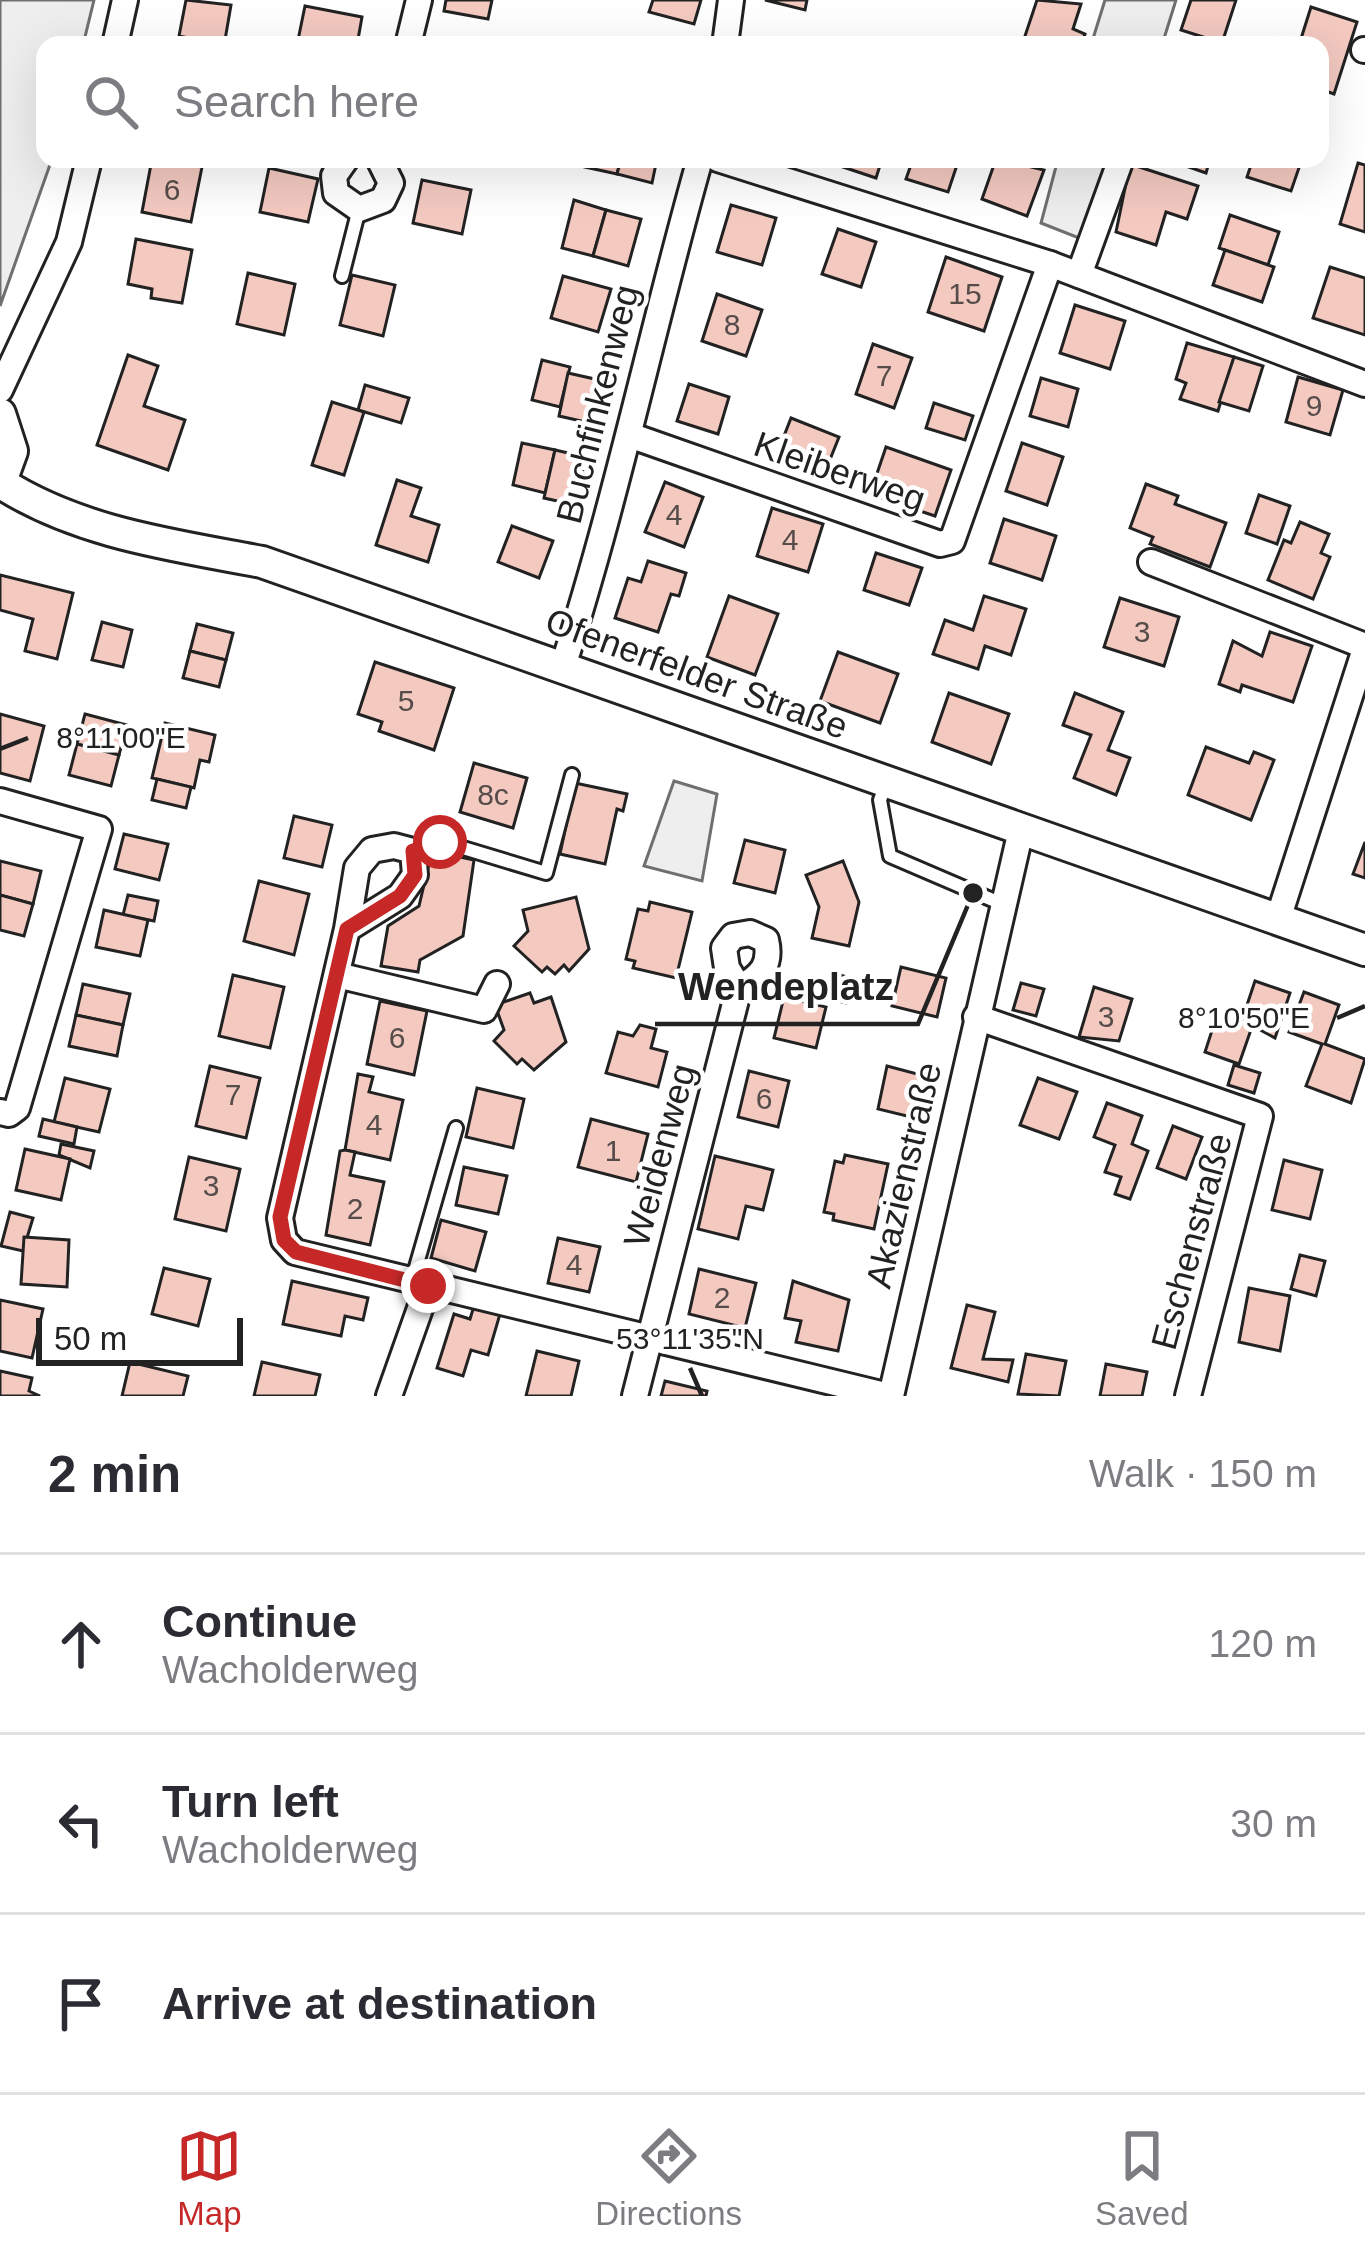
<!DOCTYPE html>
<meta charset="utf-8">
<style>
:root{--surface:#fff;--page:#f7f7f7;--text:#2b2b33;--muted:#7c7c81;--line:#e1e1e2;--accent:#c62828}
body{margin:0;font-family:Helvetica,sans-serif;background:var(--page);color:var(--text)}
.scale{position:absolute;left:36px;bottom:30px;width:207px;box-sizing:border-box;padding-left:12px;border:6px solid #222;border-top:0;font-size:33px;line-height:42px;white-space:nowrap;color:#222;-webkit-text-stroke:9px #fff;paint-order:stroke}
.stop{position:absolute;width:36px;height:36px;margin:-27px;border:9px solid #c62828;border-radius:50%;background:#fff}
.stop.end{background:#c62828;border-color:#fff;box-shadow:0 3px 12px #0008}
.list{margin:0;padding:0;list-style:none}
h2{display:flex;justify-content:space-between;align-items:center;height:156px;margin:0;padding:0 48px;font-size:51px}
h2 small{font-size:39px;font-weight:400;color:var(--muted)}
.list li{display:grid;grid-template-columns:78px 1fr auto;gap:36px;align-items:center;box-sizing:border-box;height:180px;padding:0 48px;border-top:3px solid var(--line)}
.list b{display:block;font-size:45px;white-space:nowrap}
.list p{margin:0;font-size:39px;white-space:nowrap;color:var(--muted)}
.list em{font-size:39px;font-style:normal;color:var(--muted)}
.icon{flex:none;width:66px;height:66px;fill:none;stroke:currentColor;stroke-width:2;stroke-linecap:round;stroke-linejoin:round}
.map{position:relative;flex:none;width:1365px;height:1396px;overflow:hidden}
.search{position:absolute;background:var(--surface);box-shadow:0 12px 48px #0002;left:36px;right:36px;top:36px;height:132px;display:flex;align-items:center;gap:30px;box-sizing:border-box;padding:0 42px;border-radius:24px;color:var(--muted);font-size:45px}
.sheet{height:696px;background:var(--surface)}
nav{display:flex;justify-content:space-around;align-items:center;box-sizing:border-box;height:168px;border-top:3px solid var(--line);background:var(--surface);font-size:33px;color:var(--muted)}
nav a{display:grid;justify-items:center;gap:6px}
nav .on{color:var(--accent)}
.map>svg:first-child{display:block}
.green{fill:#eee;stroke:#6f6f6f;stroke-width:3}
.building{fill:#f3c9c0;stroke:#222;stroke-width:3}
.lines{fill:none;stroke-linecap:round;stroke-linejoin:round}
.service-casing{stroke:#222;stroke-width:18}
.minor-casing{stroke:#222;stroke-width:30}
.tertiary-casing{stroke:#222;stroke-width:36}
.service{stroke:#fff;stroke-width:12}
.minor{stroke:#fff;stroke-width:24}
.tertiary{stroke:#fff;stroke-width:30}
.route{stroke:#c62828;stroke-width:15}
.ticks{fill:none;stroke:#222;stroke-width:4.5}
.labels{text-anchor:middle;stroke-width:9;stroke-linejoin:round;paint-order:stroke}
.number-label{font-size:30px;fill:#564c4a}
.street-label{font-size:36px;fill:#222;stroke:#fff}
.ticks-label{font-size:30px;text-anchor:middle;fill:#222;stroke:#fff;stroke-width:9;stroke-linejoin:round;paint-order:stroke}
.leader{fill:none;stroke:#222;stroke-width:4.5}
.callout-dot{fill:#222;stroke:#fff;stroke-width:4.5}
.callout-label{font-size:39px;text-anchor:middle;font-weight:bold;fill:#222;stroke:#fff;stroke-width:9;stroke-linejoin:round;paint-order:stroke}
</style>
<div class="map">
<svg width="1365" height="1396" viewBox="0 0 1365 1396">
<rect width="100%" height="100%" fill="#fff"/>
<g class="green">
<path d="M0,0H94L83,45H45V159H52L0,306Z"/>
<path d="M1105,0H1176L1162,45H1091Z"/>
<path d="M1058,159H1112L1084,240L1041,223Z"/>
<path d="M674,781L717,794L702,881L644,866Z"/>
</g>
<g class="building">
<path d="M186,0L231,5L225,40L234,45H192L193,39L179,36Z"/>
<path d="M446,0H492L488,19L444,11Z"/>
<path d="M653,0H701L694,24L649,12Z"/>
<path d="M765,0H807L805,10Z"/>
<path d="M1037,0L1081,4L1073,29L1085,34L1081,45H1022Z"/>
<path d="M1191,0H1236L1222,43L1181,30Z"/>
<path d="M305,6L362,17L357,45H297Z"/>
<path d="M1311,7L1357,22L1334,94L1320,89V45H1299Z"/>
<path d="M152,159L202,167L191,222L142,212Z"/>
<path d="M587,159H621L617,174L585,167Z"/>
<path d="M621,159H657L652,183L617,174Z"/>
<path d="M819,159H882L876,178Z"/>
<path d="M913,159H959L948,192L906,179Z"/>
<path d="M996,159L1044,170L1027,216L982,199Z"/>
<path d="M1166,159H1210L1206,173Z"/>
<path d="M1253,159H1302L1291,191L1247,177Z"/>
<path d="M1358,163L1365,165V232L1340,224Z"/>
<path d="M1130,164L1198,186L1187,219L1166,212L1156,245L1116,232Z"/>
<path d="M269,168L318,179L308,222L260,212Z"/>
<path d="M422,180L471,190L462,234L413,223Z"/>
<path d="M574,200L606,210L593,256L562,248Z"/>
<path d="M731,205L776,218L762,265L717,252Z"/>
<path d="M606,210L641,219L628,266L593,256Z"/>
<path d="M1230,215L1279,232L1268,265L1219,248Z"/>
<path d="M838,229L876,242L861,287L822,274Z"/>
<path d="M136,239L192,250L182,303L151,298L152,289L128,284Z"/>
<path d="M1225,250L1274,267L1262,302L1213,285Z"/>
<path d="M946,257L1002,277L984,331L928,312Z"/>
<path d="M1330,267L1365,278V335L1313,318Z"/>
<path d="M248,273L295,284L284,335L237,324Z"/>
<path d="M352,275L395,285L383,336L340,325Z"/>
<path d="M563,276L611,289L598,332L551,318Z"/>
<path d="M717,294L762,310L746,356L702,341Z"/>
<path d="M1075,305L1125,321L1110,369L1060,353Z"/>
<path d="M1187,343L1234,357L1218,411L1180,399L1186,383L1176,379Z"/>
<path d="M873,344L912,358L894,408L856,394Z"/>
<path d="M128,355L158,366L144,406L185,420L168,470L97,445Z"/>
<path d="M1234,357L1263,366L1249,411L1219,402Z"/>
<path d="M542,360L570,367L560,407L532,400Z"/>
<path d="M568,373L599,380L590,423L559,416Z"/>
<path d="M1298,377L1343,390L1330,435L1286,422Z"/>
<path d="M1041,378L1078,389L1068,427L1030,416Z"/>
<path d="M689,384L729,397L718,434L677,421Z"/>
<path d="M365,385L409,398L401,423L358,410Z"/>
<path d="M332,402L364,412L344,475L312,465Z"/>
<path d="M934,403L973,416L965,440L926,428Z"/>
<path d="M791,418L839,437L823,477L775,459Z"/>
<path d="M522,443L555,450L545,493L513,485Z"/>
<path d="M1022,443L1063,457L1047,505L1006,491Z"/>
<path d="M886,447L951,470L935,516L870,494Z"/>
<path d="M555,450L586,457L575,505L544,498Z"/>
<path d="M397,480L421,488L411,516L439,525L428,562L376,545Z"/>
<path d="M665,482L703,497L684,547L645,532Z"/>
<path d="M1146,484L1178,496L1175,504L1226,523L1210,567L1150,544L1153,537L1130,528Z"/>
<path d="M1259,495L1290,506L1277,544L1246,533Z"/>
<path d="M772,508L823,524L808,572L757,556Z"/>
<path d="M1004,519L1056,536L1042,580L990,563Z"/>
<path d="M1300,522L1329,534L1321,553L1330,557L1313,599L1268,580L1284,540L1291,543Z"/>
<path d="M512,526L553,541L539,578L498,562Z"/>
<path d="M876,553L922,568L909,605L864,590Z"/>
<path d="M648,561L686,573L679,596L671,594L658,632L615,618L628,578L641,582Z"/>
<path d="M0,575L73,593L57,659L25,651L33,619L0,610Z"/>
<path d="M729,596L778,614L755,675L707,657Z"/>
<path d="M984,596L1026,609L1011,655L985,646L978,669L933,654L945,620L973,630Z"/>
<path d="M1120,598L1179,617L1164,666L1104,647Z"/>
<path d="M102,622L132,630L123,667L92,660Z"/>
<path d="M197,624L233,633L226,660L190,651Z"/>
<path d="M1270,632L1312,646L1293,702L1242,685L1240,692L1219,684L1233,641L1262,656Z"/>
<path d="M190,651L226,660L219,687L183,678Z"/>
<path d="M838,652L898,674L880,723L820,701Z"/>
<path d="M375,662L454,688L434,750L379,731L382,722L358,714Z"/>
<path d="M949,693L1009,714L991,764L932,742Z"/>
<path d="M1075,693L1123,712L1108,750L1130,758L1116,795L1074,778L1091,735L1063,725Z"/>
<path d="M0,714L44,726L30,781L0,773Z"/>
<path d="M85,714L127,725L119,755L77,744Z"/>
<path d="M165,723L215,735L209,762L200,760L194,788L152,778Z"/>
<path d="M77,744L119,755L111,786L69,775Z"/>
<path d="M1206,747L1249,763L1254,752L1274,760L1251,820L1188,795Z"/>
<path d="M474,763L527,778L513,828L460,812Z"/>
<path d="M157,779L191,787L186,808L152,800Z"/>
<path d="M575,783L627,794L623,811L617,809L605,864L560,854Z"/>
<path d="M294,816L332,825L322,867L284,858Z"/>
<path d="M124,834L168,844L159,880L115,869Z"/>
<path d="M745,840L785,850L775,893L734,883Z"/>
<path d="M1365,842V878L1353,874Z"/>
<path d="M432,851L474,860L463,936L420,960L418,972L381,966L388,926L419,906Z"/>
<path d="M0,861L41,871L33,904L0,895Z"/>
<path d="M843,861L859,902L849,946L812,938L819,907L806,875Z"/>
<path d="M259,881L309,894L294,955L244,941Z"/>
<path d="M0,895L33,904L24,936L0,930Z"/>
<path d="M128,895L158,901L154,921L123,915Z"/>
<path d="M576,897L589,949L569,971L564,965L555,974L547,967L542,972L514,946L528,931L523,910Z"/>
<path d="M650,902L692,912L676,978L633,968L635,961L626,959L638,909L648,911Z"/>
<path d="M104,910L148,920L140,956L96,947Z"/>
<path d="M901,967L946,978L937,1017L892,1006Z"/>
<path d="M832,973L859,980L855,997L848,995L846,1003L826,998Z"/>
<path d="M233,975L284,987L270,1048L219,1036Z"/>
<path d="M1255,981L1290,993L1275,1038L1242,1020Z"/>
<path d="M1021,983L1044,989L1036,1016L1013,1010Z"/>
<path d="M83,984L130,994L123,1025L76,1015Z"/>
<path d="M1094,987L1132,999L1119,1041L1079,1037Z"/>
<path d="M1304,992L1339,1005L1325,1044L1365,1059L1351,1103L1306,1086L1322,1044L1289,1032Z"/>
<path d="M530,993L534,1003L551,997L566,1042L534,1070L522,1059L517,1064L494,1041L504,1030L495,1005Z"/>
<path d="M784,997L826,1007L816,1048L774,1038Z"/>
<path d="M380,1001L427,1011L414,1075L367,1064Z"/>
<path d="M1218,1012L1253,1024L1239,1064L1205,1052Z"/>
<path d="M76,1015L123,1025L117,1056L69,1046Z"/>
<path d="M640,1025L656,1029L651,1048L667,1052L658,1087L606,1073L618,1032L633,1036Z"/>
<path d="M1234,1065L1260,1073L1254,1093L1228,1085Z"/>
<path d="M210,1066L260,1078L246,1138L196,1126Z"/>
<path d="M887,1066L925,1076L915,1118L878,1109Z"/>
<path d="M749,1071L789,1081L778,1127L738,1117Z"/>
<path d="M358,1074L373,1077L369,1092L403,1100L390,1160L345,1150Z"/>
<path d="M65,1078L110,1089L99,1132L54,1122Z"/>
<path d="M1038,1078L1077,1092L1059,1139L1020,1125Z"/>
<path d="M477,1088L524,1099L513,1148L466,1137Z"/>
<path d="M1107,1103L1142,1116L1132,1144L1148,1151L1130,1199L1115,1194L1121,1177L1105,1172L1115,1145L1094,1137Z"/>
<path d="M43,1119L77,1127L74,1144L39,1136Z"/>
<path d="M591,1119L648,1134L636,1182L578,1167Z"/>
<path d="M1173,1126L1202,1137L1186,1179L1157,1168Z"/>
<path d="M61,1144L94,1151L90,1168L59,1155Z"/>
<path d="M25,1149L70,1159L61,1200L16,1190Z"/>
<path d="M345,1150L355,1152L350,1175L384,1182L370,1245L326,1235L340,1151Z"/>
<path d="M845,1155L888,1164L874,1229L833,1220L834,1214L824,1212L835,1161L843,1163Z"/>
<path d="M715,1156L773,1170L763,1210L746,1206L738,1239L698,1229Z"/>
<path d="M189,1157L240,1169L226,1231L175,1219Z"/>
<path d="M1284,1160L1322,1170L1310,1219L1272,1210Z"/>
<path d="M464,1167L507,1176L498,1214L456,1205Z"/>
<path d="M10,1212L33,1218L23,1251L1,1246Z"/>
<path d="M441,1220L486,1232L475,1271L431,1258Z"/>
<path d="M24,1237L69,1240L67,1287L21,1284Z"/>
<path d="M558,1238L600,1247L589,1292L548,1283Z"/>
<path d="M1300,1255L1325,1261L1316,1296L1291,1289Z"/>
<path d="M164,1268L210,1279L198,1326L152,1314Z"/>
<path d="M699,1269L756,1283L745,1328L689,1314Z"/>
<path d="M292,1281L368,1298L363,1320L345,1316L341,1336L283,1324Z"/>
<path d="M793,1281L849,1300L838,1351L796,1342L801,1321L785,1318Z"/>
<path d="M1249,1288L1290,1296L1280,1351L1239,1342Z"/>
<path d="M0,1300L43,1309L32,1358L0,1351Z"/>
<path d="M967,1305L995,1312L983,1359L1013,1360L1008,1382L951,1368Z"/>
<path d="M474,1306L500,1314L488,1355L471,1350L463,1376L437,1368L454,1314L470,1319Z"/>
<path d="M537,1351L579,1361L571,1396H526Z"/>
<path d="M1026,1354L1066,1361L1059,1396L1018,1394Z"/>
<path d="M130,1362L188,1376L183,1396H122Z"/>
<path d="M262,1362L320,1375L315,1396H254Z"/>
<path d="M1106,1364L1147,1372L1142,1396H1100Z"/>
<path d="M0,1371L32,1378L29,1391L40,1396H0Z"/>
<path d="M665,1381L707,1391L706,1396H661Z"/>
</g>
<g class="lines">
<g class="service-casing">
<g id="service">
<path d="M342,276L359,209"/>
<path d="M886,784L880,800L890,856L1002,904"/>
<path d="M413,851L440,841L546,873L572,775"/>
<path d="M412,1281L456,1128"/>
</g>
</g>
<g class="minor-casing">
<g id="minor">
<path d="M115,45L125,0"/>
<path d="M408,45L419,0"/>
<path d="M725,45L731,0"/>
<path d="M1364,50H1365"/>
<path d="M346,159L334,176L336,193L359,209L383,200L391,183L379,159"/>
<path d="M718,159L1050,264L1365,384"/>
<path d="M1079,275L1121,159"/>
<path d="M0,390L69,242L89,159"/>
<path d="M632,436L940,544L952,541L1050,264"/>
<path d="M1151,562L1365,646"/>
<path d="M563,666C617,499 652,328 700,159"/>
<path d="M0,801L99,829L17,1108L9,1114L0,1112"/>
<path d="M1278,919L1365,649"/>
<path d="M347,929L357,868L372,850L394,846L413,851L415,875L400,896L347,929L280,1218L284,1240L295,1252L889,1396"/>
<path d="M337,975L484,1010L497,984"/>
<path d="M976,1017L1260,1116L1188,1396"/>
<path d="M389,1396L428,1286"/>
<path d="M635,1396L739,988C761,976 772,965 766,940L750,933L733,936L724,948L727,968L739,988"/>
<path d="M891,1396L1021,830"/>
</g>
</g>
<g class="tertiary-casing">
<g id="tertiary">
<path d="M0,414L12,451L0,484"/>
<path d="M1,483C79,533 173,545 262,562L1365,950"/>
</g>
</g>
<use href="#service" class="service"/>
<use href="#minor" class="minor"/>
<use href="#tertiary" class="tertiary"/>
</g>
<g class="lines">
<path class="route" d="M428,1286L296,1252L284,1240L280,1217L347,929L400,896L415,875L413,851L440,842"/>
</g>
<path class="ticks" d="M0,749L28,738M1337,1018L1365,1006M690,1368L702,1396"/>
<g class="labels">
<g class="number-label">
<text x="172" y="200">6</text>
<text x="965" y="304">15</text>
<text x="732" y="335">8</text>
<text x="884" y="386">7</text>
<text x="1314" y="416">9</text>
<text x="674" y="525">4</text>
<text x="790" y="550">4</text>
<text x="1142" y="642">3</text>
<text x="406" y="711">5</text>
<text x="493" y="805">8c</text>
<text x="1106" y="1027">3</text>
<text x="397" y="1048">6</text>
<text x="233" y="1105">7</text>
<text x="764" y="1109">6</text>
<text x="374" y="1135">4</text>
<text x="613" y="1161">1</text>
<text x="211" y="1196">3</text>
<text x="355" y="1219">2</text>
<text x="574" y="1275">4</text>
<text x="722" y="1308">2</text>
</g>
<g class="street-label">
<text transform="translate(597 404) rotate(-76)" y="13">Buchfinkenweg</text>
<text transform="translate(840 471) rotate(19)" y="13">Kleiberweg</text>
<text transform="translate(697 673) rotate(20)" y="13">Ofenerfelder Straße</text>
<text transform="translate(659 1155) rotate(-75)" y="13">Weidenweg</text>
<text transform="translate(903 1175) rotate(-77)" y="13">Akazienstraße</text>
<text transform="translate(1191 1241) rotate(-75)" y="13">Eschenstraße</text>
</g>
</g>
<g class="ticks-label">
<text x="121" y="748">8°11'00"E</text>
<text x="1244" y="1028">8°10'50"E</text>
<text x="690" y="1349">53°11'35"N</text>
</g>
<path class="leader" d="M973 893L918 1024H655"/>
<circle class="callout-dot" cx="973" cy="893" r="12"/>
<g class="callout-label">
<text x="786" y="1000">Wendeplatz</text>
</g>
</svg>
<div class="scale">50 m</div>
<div class="stop" style="left:440px;top:842px"></div>
<div class="stop end" style="left:428px;top:1286px"></div>
<div class="search"><svg class="icon" aria-label="search" viewBox="0 0 24 24"><circle cx="10" cy="10" r="6"/><path d="M15 15l6 6"/></svg>Search here</div>
</div>
<section class="sheet">
<h2>2 min<small>Walk · 150 m</small></h2>
<ul class="list">
<li><svg class="icon" aria-label="ahead" viewBox="0 0 24 24"><path d="M12 20V5M6 11l6-6 6 6"/></svg><div><b>Continue</b><p>Wacholderweg</p></div><em>120 m</em></li>
<li><svg class="icon" aria-label="left" viewBox="0 0 24 24"><path d="M17 20v-9H6M10 6l-5 5 5 5"/></svg><div><b>Turn left</b><p>Wacholderweg</p></div><em>30 m</em></li>
<li><svg class="icon" aria-label="arrive" viewBox="0 0 24 24"><path d="M6 21V4h12l-3 4 3 4H6"/></svg><div><b>Arrive at destination</b></div></li>
</ul>
</section>
<nav>
<a class="on"><svg class="icon" aria-label="map" viewBox="0 0 24 24"><path d="M3 6l6-2 6 2 6-2v14l-6 2-6-2-6 2zM9 4v14M15 6v14"/></svg>Map</a>
<a><svg class="icon" aria-label="directions" viewBox="0 0 24 24"><path d="M12 3l9 9-9 9-9-9zM9 14v-3h6M13 9l2 2-2 2"/></svg>Directions</a>
<a><svg class="icon" aria-label="saved" viewBox="0 0 24 24"><path d="M7 4h10v16l-5-4-5 4z"/></svg>Saved</a>
</nav>
